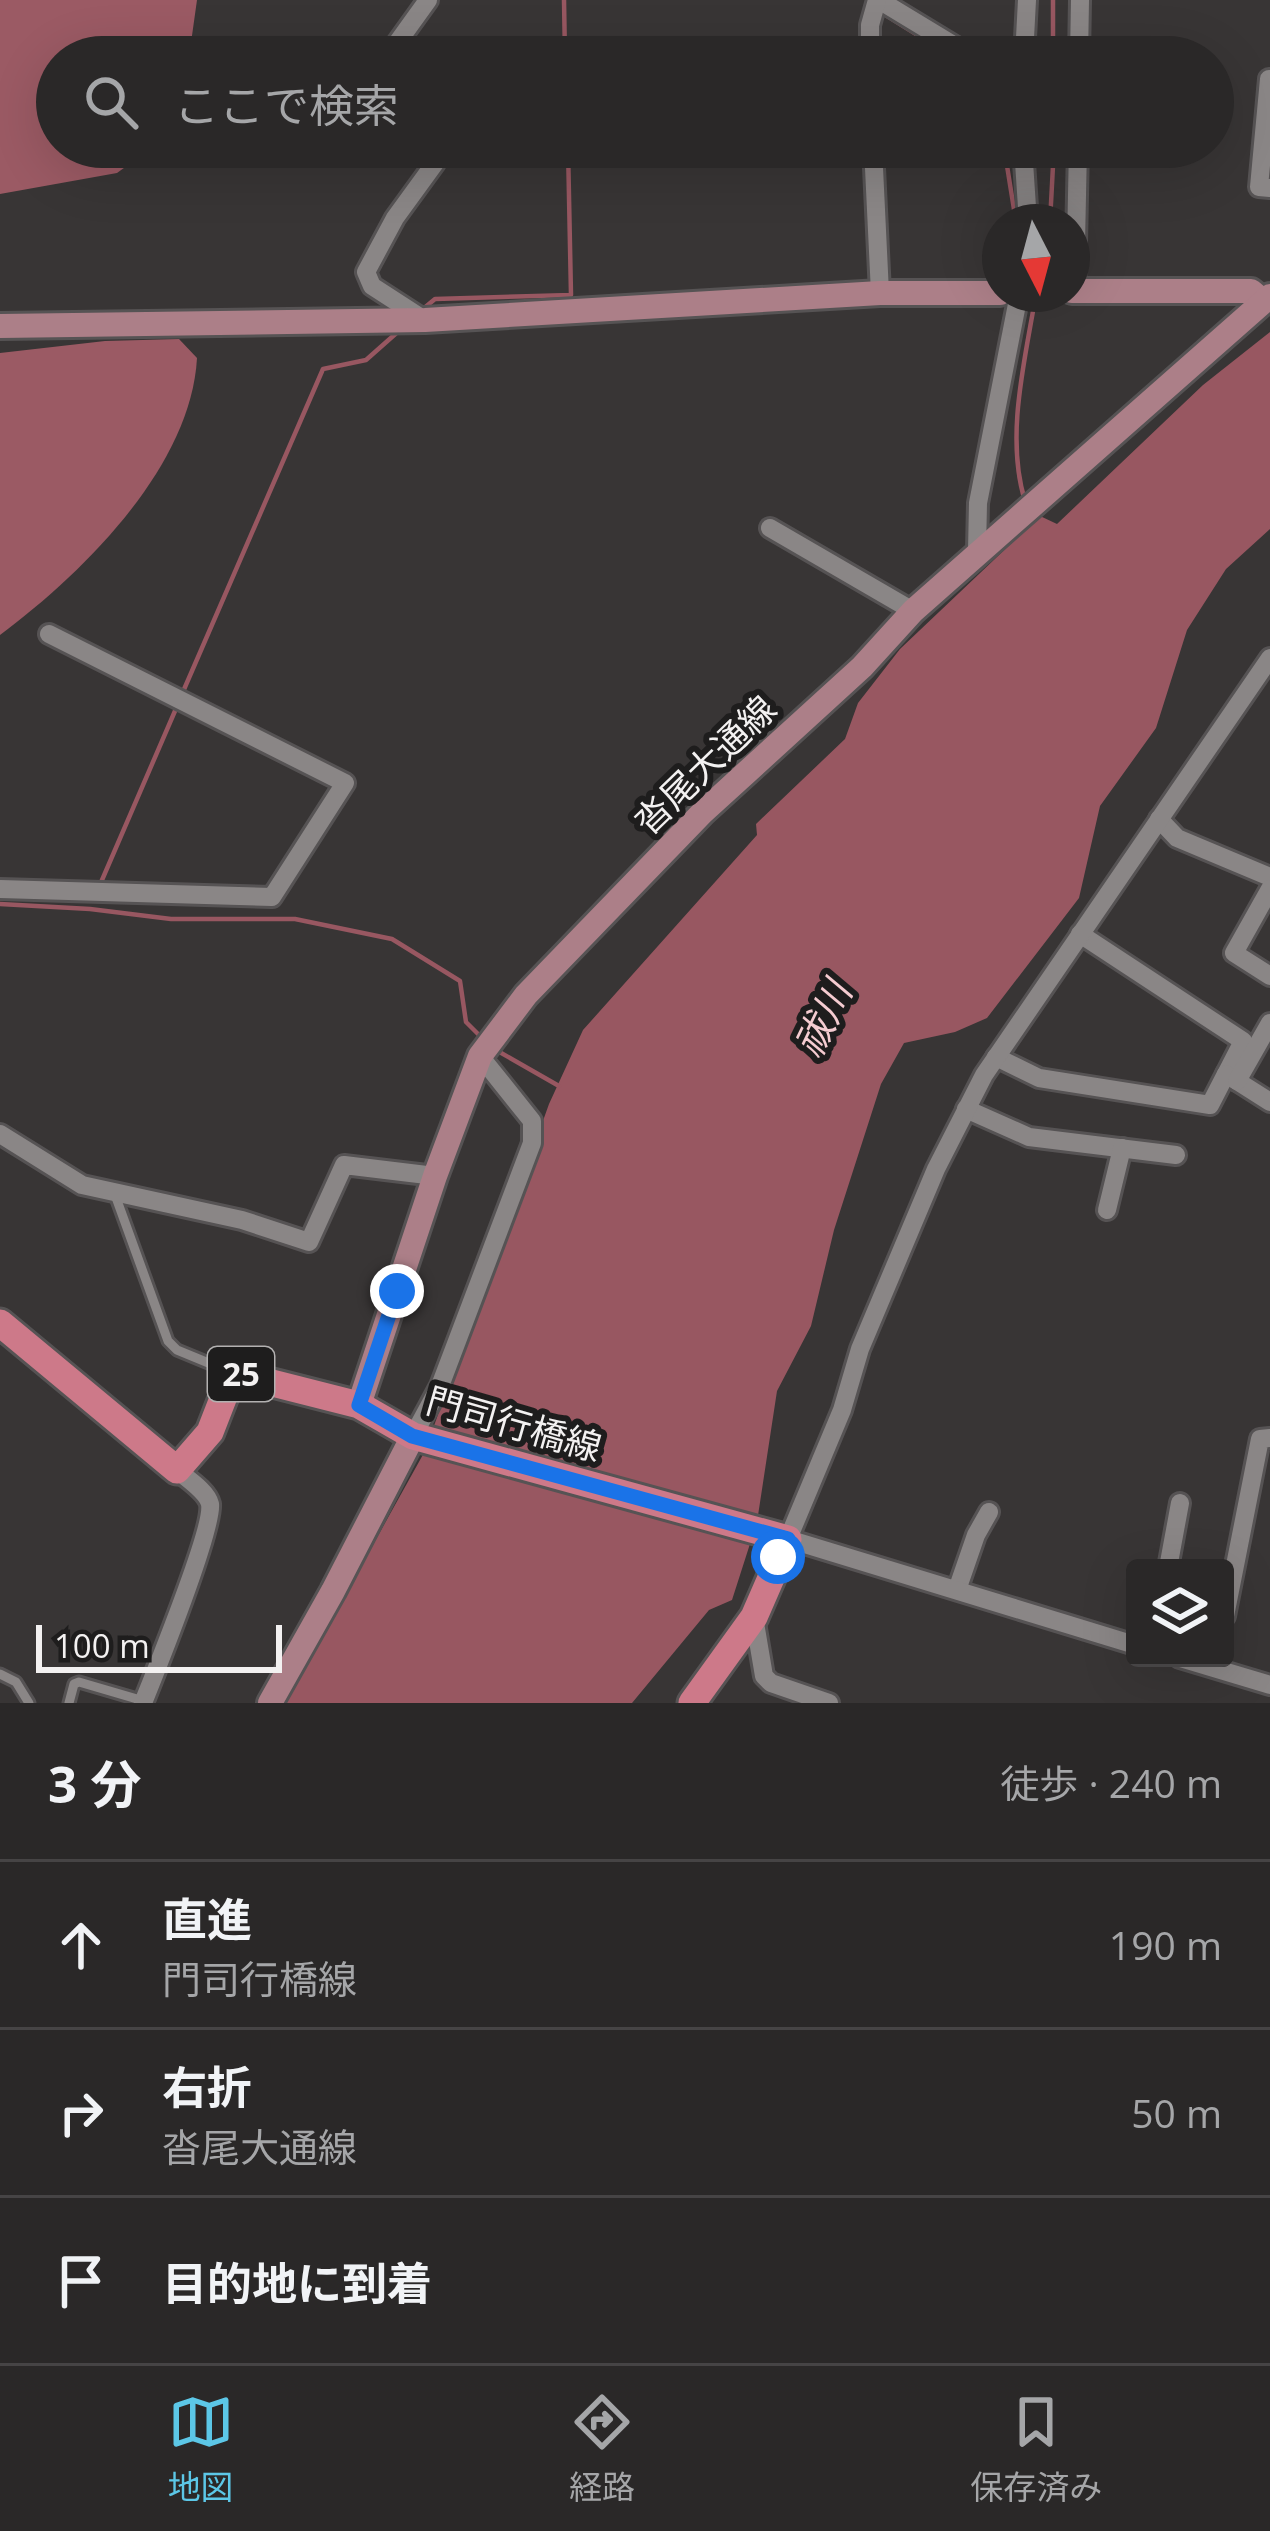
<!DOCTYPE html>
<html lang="ja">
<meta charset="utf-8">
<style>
:root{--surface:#2a2828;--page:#363434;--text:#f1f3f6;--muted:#a5a6a8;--line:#464445;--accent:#5cc7e7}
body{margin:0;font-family:"Open Sans","Noto Sans JP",sans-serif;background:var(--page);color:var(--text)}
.controls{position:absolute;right:36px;bottom:36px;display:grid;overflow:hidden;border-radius:12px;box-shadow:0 12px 48px #0002}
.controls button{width:108px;height:108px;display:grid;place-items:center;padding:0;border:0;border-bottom:3px solid var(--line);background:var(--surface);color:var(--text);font:60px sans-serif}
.compass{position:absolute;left:982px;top:204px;width:108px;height:108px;border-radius:50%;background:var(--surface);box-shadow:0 12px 48px #0002;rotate:174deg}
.scale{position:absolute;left:36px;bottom:30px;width:246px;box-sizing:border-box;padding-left:12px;border:6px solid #f3f1f1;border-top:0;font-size:33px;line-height:42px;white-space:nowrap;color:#f3f1f1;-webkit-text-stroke:9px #1e1d1d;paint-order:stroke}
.stop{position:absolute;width:36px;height:36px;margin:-27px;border:9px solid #1a73e8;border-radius:50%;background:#fff}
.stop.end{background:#1a73e8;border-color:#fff;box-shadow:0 3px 12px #0008}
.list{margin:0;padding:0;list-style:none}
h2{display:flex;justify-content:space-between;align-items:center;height:156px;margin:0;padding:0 48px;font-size:51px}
h2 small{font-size:39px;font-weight:400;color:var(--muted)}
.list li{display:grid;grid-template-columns:78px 1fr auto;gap:36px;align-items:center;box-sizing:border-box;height:168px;padding:0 48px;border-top:3px solid var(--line)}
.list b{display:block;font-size:45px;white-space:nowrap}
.list p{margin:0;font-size:39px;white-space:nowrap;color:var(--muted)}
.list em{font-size:39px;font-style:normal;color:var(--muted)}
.icon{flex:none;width:66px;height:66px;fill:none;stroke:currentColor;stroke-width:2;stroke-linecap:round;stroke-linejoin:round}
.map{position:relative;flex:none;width:1270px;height:1703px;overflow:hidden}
.search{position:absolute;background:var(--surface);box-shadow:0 12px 48px #0002;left:36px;right:36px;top:36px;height:132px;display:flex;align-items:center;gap:30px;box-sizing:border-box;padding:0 42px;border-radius:66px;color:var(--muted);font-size:45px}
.sheet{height:660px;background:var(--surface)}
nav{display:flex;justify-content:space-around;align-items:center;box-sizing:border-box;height:168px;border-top:3px solid var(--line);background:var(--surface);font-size:33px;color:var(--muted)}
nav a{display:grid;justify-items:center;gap:6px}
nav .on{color:var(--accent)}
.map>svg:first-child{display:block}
.forest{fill:#9b5a64}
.water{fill:#985761}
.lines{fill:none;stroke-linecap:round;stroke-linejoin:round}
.stream{stroke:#985761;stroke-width:4.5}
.lane-casing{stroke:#565354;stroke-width:15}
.street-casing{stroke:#565354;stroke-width:24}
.secondary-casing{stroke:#565354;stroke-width:30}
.primary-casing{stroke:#565354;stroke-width:33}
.lane{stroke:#8a8686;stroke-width:9}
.street{stroke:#8a8686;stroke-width:18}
.secondary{stroke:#ac7f88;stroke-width:24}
.primary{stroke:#cd7989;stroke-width:27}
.route{stroke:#1a73e8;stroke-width:15}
.labels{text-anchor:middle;stroke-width:12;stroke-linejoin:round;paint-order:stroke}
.shield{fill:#1e1d1d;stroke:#b3b1b1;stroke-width:3}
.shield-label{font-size:33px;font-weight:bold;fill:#f3f1f1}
.street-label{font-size:36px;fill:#f3f1f1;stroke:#1e1d1d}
.water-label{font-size:39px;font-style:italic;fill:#f5ccd1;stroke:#1e1d1d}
</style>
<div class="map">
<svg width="1270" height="1703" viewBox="0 0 1270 1703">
<rect width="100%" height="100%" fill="#383535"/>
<g class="forest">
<path d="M0,0H197L189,57H57V147L150,149L117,173L0,194Z"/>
<path d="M179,339L197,358C191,467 83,573 0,635V353L105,341Z"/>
</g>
<path class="water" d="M1270,332V529L1226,569L1187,630L1156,728L1100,806L1079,898L987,1018L955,1032L904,1043L881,1084L834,1230L811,1326L777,1391L757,1522L732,1600L709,1610L632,1703H285L425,1451L549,1104L583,1030L757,835L756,824L845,739L858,703L900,649L1040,516L1057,524L1203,385Z"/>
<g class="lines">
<g class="stream">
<path d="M564,0L565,57"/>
<path d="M1053,0V57"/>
<path d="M884,14L953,57"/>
<path d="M1004,147L1016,222"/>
<path d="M1050,222L1054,147"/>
<path d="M423,309L435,299L571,295L568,147"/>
<path d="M1025,501C1005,437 1025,360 1036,294"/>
<path d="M182,694L323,369L366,360L401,329"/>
<path d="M99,887L178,704"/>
<path d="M0,904L90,909L171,919H295L392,939L460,981L466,1022L483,1039"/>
<path d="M496,1050L559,1086"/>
</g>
<g class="lane-casing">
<g id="lane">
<path d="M114,1192L168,1341L177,1350L228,1371"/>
<path d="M0,1674L16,1682L29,1703"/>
<path d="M69,1703L74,1684L79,1682L144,1701"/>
</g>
</g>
<g class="street-casing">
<g id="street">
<path d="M879,0L973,57"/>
<path d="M387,57L428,0"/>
<path d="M870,57V25L877,0"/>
<path d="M1024,57L1027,0"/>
<path d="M1079,57L1080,0"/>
<path d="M1269,79L1259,187L1270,188"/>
<path d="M873,147L880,293"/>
<path d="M1023,147L1028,222"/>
<path d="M1075,291L1078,147"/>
<path d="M423,319L372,286L366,272L395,218L435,163L431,147"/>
<path d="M770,528L913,611"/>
<path d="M977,551L978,503L1019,294"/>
<path d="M1159,819L1177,838L1270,877"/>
<path d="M0,889L272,897L345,783L49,634"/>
<path d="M1270,889L1234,953L1270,976"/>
<path d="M1080,934L1243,1041L1226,1074L1270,1102"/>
<path d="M996,1057L1039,1078L1210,1105L1226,1074"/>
<path d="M1237,1081L1270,1023"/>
<path d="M966,1109L1029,1137L1176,1155"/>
<path d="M0,1134L82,1185L242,1220L309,1242L344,1165L435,1176"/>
<path d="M1107,1210L1122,1148"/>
<path d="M413,1436L440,1386L532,1143V1121L480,1056"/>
<path d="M1168,1568L1180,1503"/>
<path d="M957,1590L976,1535L989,1512"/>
<path d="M1225,1616L1260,1439L1270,1438"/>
<path d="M754,1617L764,1676L771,1683L829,1703"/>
<path d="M1135,1645L788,1539L842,1410L860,1349L936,1169L984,1075L1270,658"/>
<path d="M1180,1658L1270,1685"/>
<path d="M143,1703C155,1673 214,1527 210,1504C207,1491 186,1478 177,1470"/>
</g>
</g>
<g class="secondary-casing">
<g id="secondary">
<path d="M1072,291H1251L1263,301"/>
<path d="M0,326L425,320L880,293H1000"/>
<path d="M359,1405L435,1176L480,1056L526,995L702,813L862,667L913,611L1270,296"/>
<path d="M270,1703L333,1591L413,1436"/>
</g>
</g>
<g class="primary-casing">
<path id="primary" d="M0,1323L177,1470L210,1432L233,1373L359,1405L413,1436L788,1539L754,1617L692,1703"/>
</g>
<use href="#lane" class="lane"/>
<use href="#street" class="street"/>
<use href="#secondary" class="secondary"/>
<use href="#primary" class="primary"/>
</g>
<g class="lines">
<path class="route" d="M397,1291L359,1405L412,1436L788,1539L778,1557"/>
</g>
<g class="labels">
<rect class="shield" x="208" y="1347" width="66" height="54" rx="9"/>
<g class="shield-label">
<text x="241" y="1386">25</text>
</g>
<g class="street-label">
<text transform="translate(705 765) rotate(-44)" y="13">沓尾大通線</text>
<text transform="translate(514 1424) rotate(16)" y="13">門司行橋線</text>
</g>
<g class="water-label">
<text transform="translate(823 1019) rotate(-64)" y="14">祓川</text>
</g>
</g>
</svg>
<div class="controls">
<button><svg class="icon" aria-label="layers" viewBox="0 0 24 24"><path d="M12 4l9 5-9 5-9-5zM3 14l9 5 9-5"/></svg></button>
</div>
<svg class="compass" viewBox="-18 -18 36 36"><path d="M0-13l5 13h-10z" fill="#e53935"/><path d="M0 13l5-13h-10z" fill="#a5a6a8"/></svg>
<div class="scale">100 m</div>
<div class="stop" style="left:778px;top:1557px"></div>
<div class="stop end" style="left:397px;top:1291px"></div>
<div class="search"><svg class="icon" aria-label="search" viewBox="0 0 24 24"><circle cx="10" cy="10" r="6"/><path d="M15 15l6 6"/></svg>ここで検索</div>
</div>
<section class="sheet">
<h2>3 分<small>徒歩 · 240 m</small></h2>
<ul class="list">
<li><svg class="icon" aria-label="ahead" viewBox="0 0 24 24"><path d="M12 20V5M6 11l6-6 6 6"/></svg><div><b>直進</b><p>門司行橋線</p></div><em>190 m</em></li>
<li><svg class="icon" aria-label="right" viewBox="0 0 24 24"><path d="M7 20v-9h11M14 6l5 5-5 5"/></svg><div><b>右折</b><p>沓尾大通線</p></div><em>50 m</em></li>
<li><svg class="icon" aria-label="arrive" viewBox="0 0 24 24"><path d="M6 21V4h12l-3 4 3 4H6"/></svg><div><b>目的地に到着</b></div></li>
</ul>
</section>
<nav>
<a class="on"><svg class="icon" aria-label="map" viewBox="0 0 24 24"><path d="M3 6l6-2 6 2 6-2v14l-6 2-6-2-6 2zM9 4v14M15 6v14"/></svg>地図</a>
<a><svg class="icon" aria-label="directions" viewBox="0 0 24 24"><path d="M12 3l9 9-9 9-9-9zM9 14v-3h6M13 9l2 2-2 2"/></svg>経路</a>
<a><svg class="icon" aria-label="saved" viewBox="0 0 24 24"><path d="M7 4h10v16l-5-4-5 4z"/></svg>保存済み</a>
</nav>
